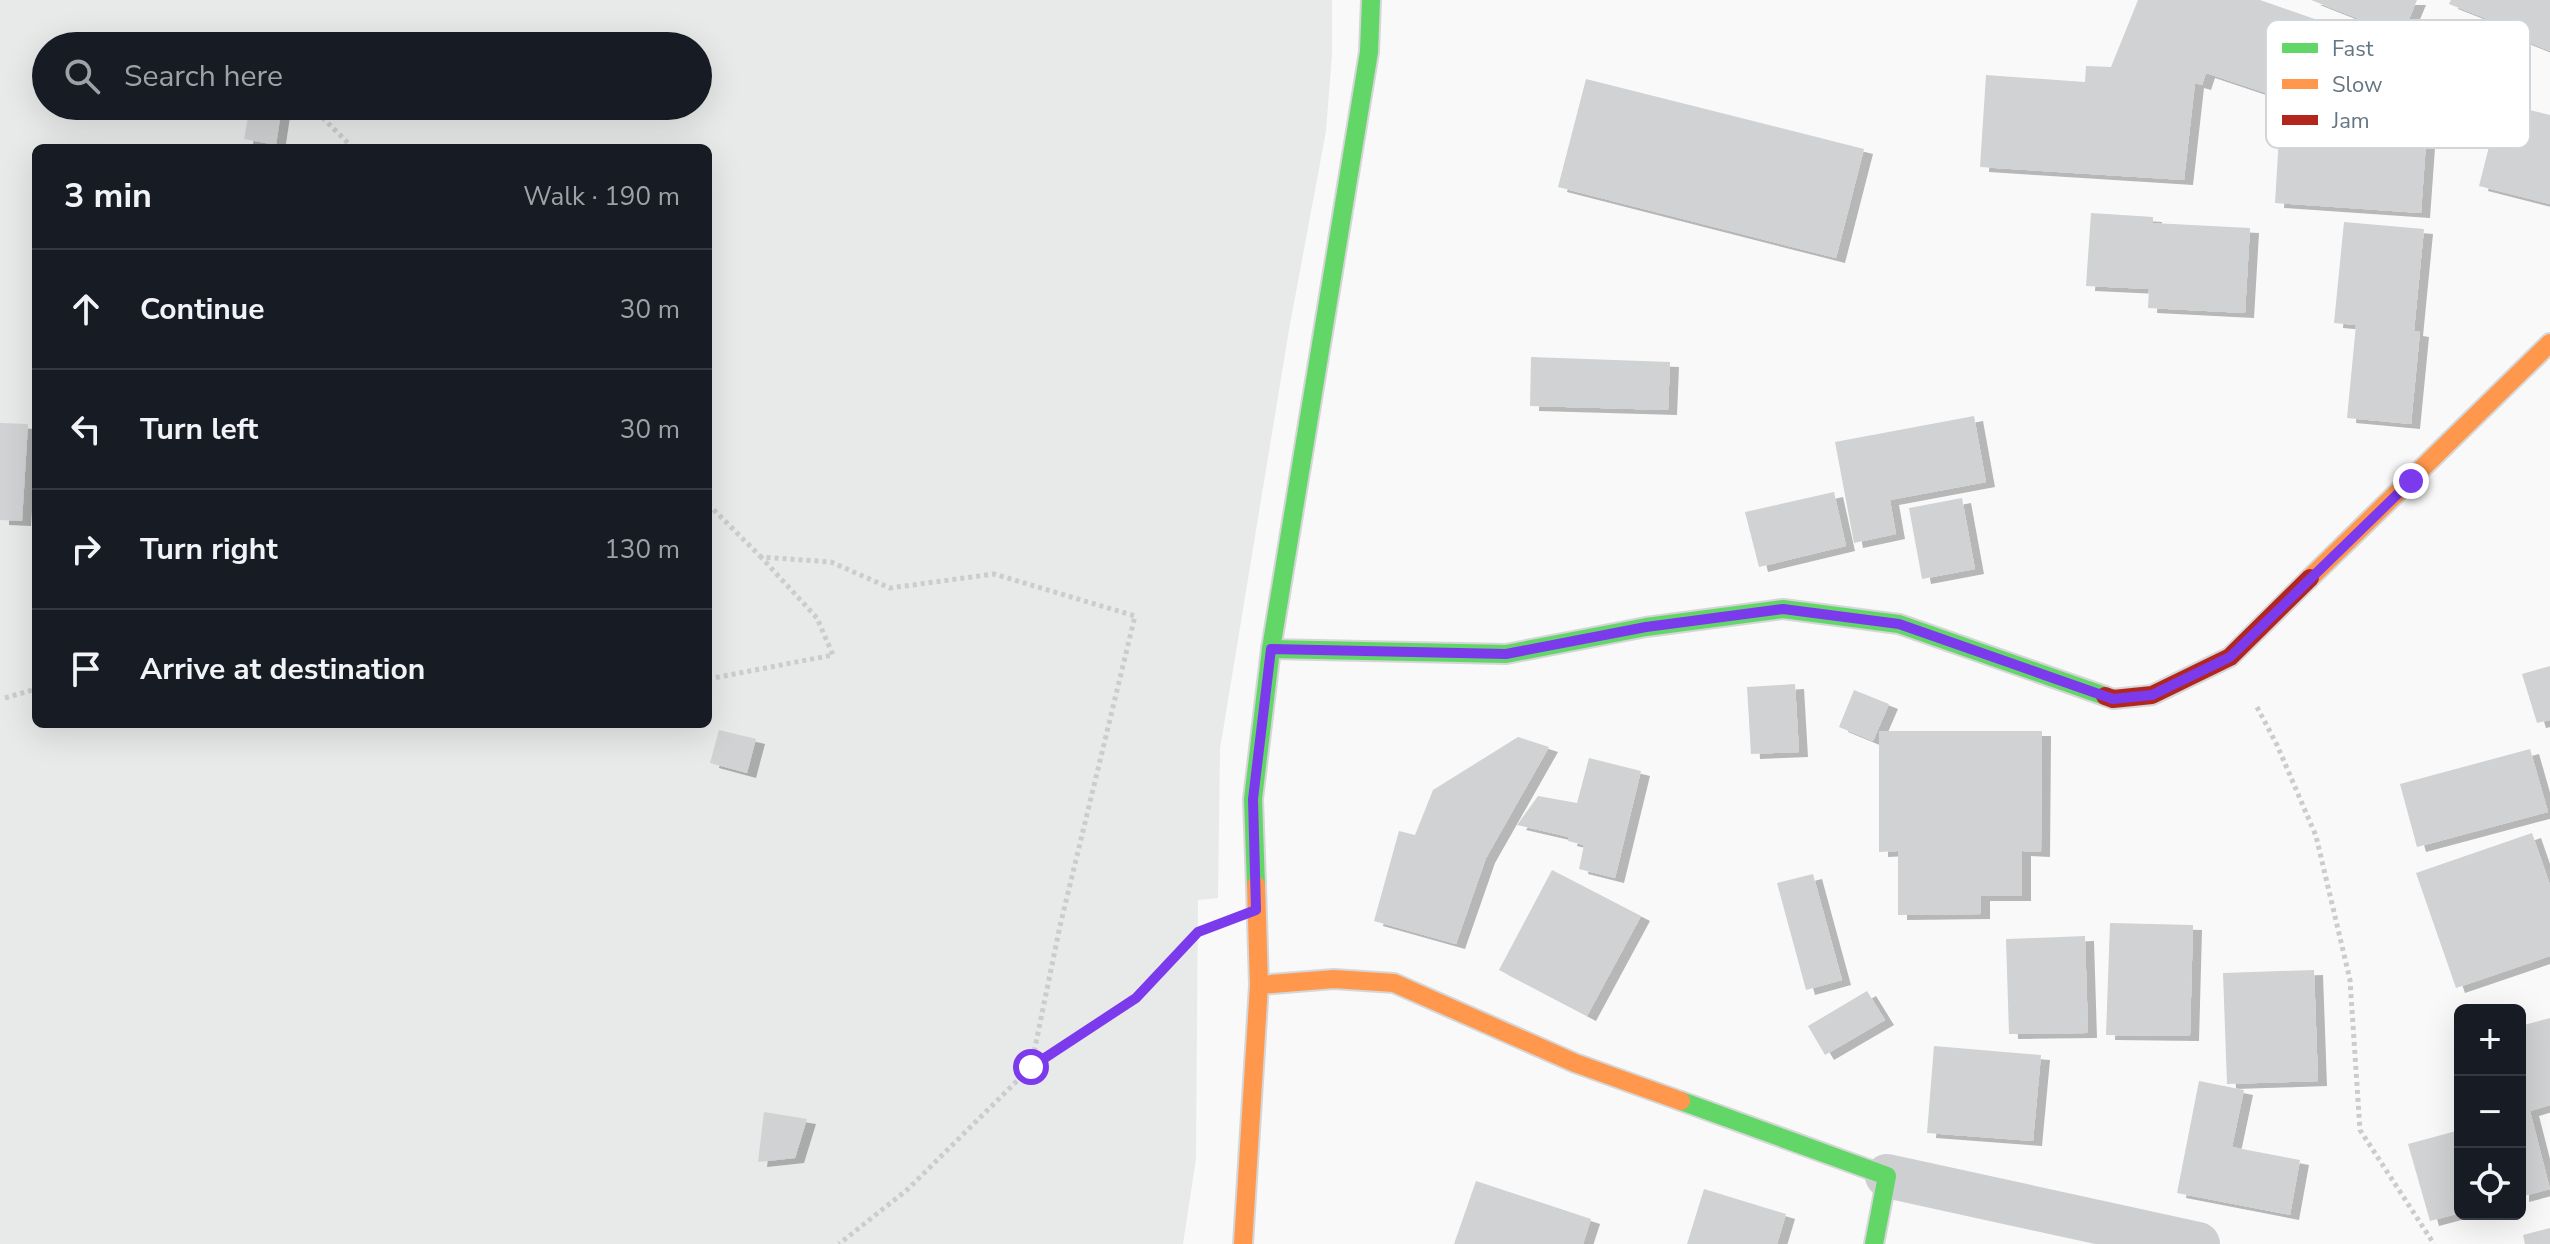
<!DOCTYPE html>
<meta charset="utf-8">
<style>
:root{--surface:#171b24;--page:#242831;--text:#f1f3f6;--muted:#9ea1a6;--line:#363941}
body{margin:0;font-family:"Nunito Sans",sans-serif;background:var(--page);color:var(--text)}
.controls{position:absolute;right:24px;bottom:24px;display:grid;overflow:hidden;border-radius:12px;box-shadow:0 8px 32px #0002}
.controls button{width:72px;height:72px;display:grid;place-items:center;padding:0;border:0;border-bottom:2px solid var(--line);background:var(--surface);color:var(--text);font:40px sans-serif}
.stop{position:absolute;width:24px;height:24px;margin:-18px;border:6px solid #7c3aed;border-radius:50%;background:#fff}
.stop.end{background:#7c3aed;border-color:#fff;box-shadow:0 2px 8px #0008}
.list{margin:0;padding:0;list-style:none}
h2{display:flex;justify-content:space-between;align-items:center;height:104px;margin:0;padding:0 32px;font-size:34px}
h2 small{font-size:26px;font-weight:400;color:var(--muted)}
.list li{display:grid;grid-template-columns:52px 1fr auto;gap:24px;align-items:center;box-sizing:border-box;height:120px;padding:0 32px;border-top:2px solid var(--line)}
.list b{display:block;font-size:30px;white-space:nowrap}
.list em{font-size:26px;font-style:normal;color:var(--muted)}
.icon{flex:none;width:44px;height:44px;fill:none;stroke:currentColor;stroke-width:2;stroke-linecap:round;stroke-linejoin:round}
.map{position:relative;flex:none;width:2550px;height:1244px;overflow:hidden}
.search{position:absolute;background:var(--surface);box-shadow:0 8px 32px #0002;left:32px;top:32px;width:680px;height:88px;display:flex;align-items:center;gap:20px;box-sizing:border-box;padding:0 28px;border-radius:44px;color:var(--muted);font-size:30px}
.panel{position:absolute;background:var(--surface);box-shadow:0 8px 32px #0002;left:32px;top:144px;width:680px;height:584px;border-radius:12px}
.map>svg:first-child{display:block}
.built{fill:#e8e9e9;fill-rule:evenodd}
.building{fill:#d0d2d3;filter:url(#shadow)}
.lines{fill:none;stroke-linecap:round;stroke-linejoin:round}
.fast-casing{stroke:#d5d6d7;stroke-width:22}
.slow-casing{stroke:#d5d6d7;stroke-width:22}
.jam-casing{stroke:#d5d6d7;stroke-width:22}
.path{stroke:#cbcccd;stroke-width:5;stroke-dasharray:4 4;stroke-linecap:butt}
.street{stroke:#cecfd0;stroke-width:44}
.fast{stroke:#63d668;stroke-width:18}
.slow{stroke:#ff974d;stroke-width:18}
.jam{stroke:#b3261e;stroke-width:18}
.route{stroke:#7c3aed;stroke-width:10}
.key{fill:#fff;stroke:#d1d6da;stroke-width:2}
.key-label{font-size:22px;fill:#657683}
</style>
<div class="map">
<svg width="2550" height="1244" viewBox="0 0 2550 1244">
<defs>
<filter id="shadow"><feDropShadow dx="9" dy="5" stdDeviation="0" flood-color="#0004"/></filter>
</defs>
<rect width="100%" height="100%" fill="#f9f9f9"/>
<path class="built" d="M0,0H1332V55L1326,131L1289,330L1220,749L1218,898L1198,900L1196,1159L1183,1244H0ZM46,46H698V106H46ZM36,148H708V724H36Z"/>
<g class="building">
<path d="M2138,0H2260L2429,59L2406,122L2359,105L2355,119L2289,96L2287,100L2206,73L2202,85L2195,83L2184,180L1980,167L1986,75L2085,82L2086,66L2111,67Z"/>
<path d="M2311,0H2417L2402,36Z"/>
<path d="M2451,0H2550V51L2520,39L2523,33L2449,4Z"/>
<path d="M1586,79L1864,149L1836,258L1558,187Z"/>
<path d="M2500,103L2550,115V204L2479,186Z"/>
<path d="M250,107L281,112L276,145L244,139Z"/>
<path d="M2280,120L2427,129L2421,213L2275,203Z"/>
<path d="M2091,213L2153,217V223L2250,228L2245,313L2148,308L2149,289L2086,286Z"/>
<path d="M2344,222L2424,229L2414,331L2420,332L2411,424L2347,418L2356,325L2334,323Z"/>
<path d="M1531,357L1670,362L1668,410L1530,406Z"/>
<path d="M1974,416L1986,482L1890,500L1896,534L1854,543L1835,442Z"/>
<path d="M0,423L28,424L22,521L0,520Z"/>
<path d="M1834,492L1846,546L1759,567L1745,512Z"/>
<path d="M1962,498L1975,569L1922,579L1909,508Z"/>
<path d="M2550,666V720L2537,723L2522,674Z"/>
<path d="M1795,684L1799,752L1751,754L1747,687Z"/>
<path d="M1854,690L1889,704L1873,741L1839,727Z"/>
<path d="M719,730L756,739L747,773L710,763Z"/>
<path d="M1879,731H2042L2041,852L2022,851V896H1981V914L1898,915V851L1879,852Z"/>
<path d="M1518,737L1549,747L1486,858L1456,944L1374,921L1399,831L1415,835L1433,790Z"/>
<path d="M2530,749L2548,812L2417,847L2400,784Z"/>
<path d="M1589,758L1641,771L1615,878L1579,869L1584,845L1568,841L1569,837L1517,825L1538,796L1577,803Z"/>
<path d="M2532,833L2550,885V956L2456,988L2416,873Z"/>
<path d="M1552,870L1641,916L1587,1016L1499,970Z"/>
<path d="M1813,874L1842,980L1806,990L1777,883Z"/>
<path d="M2110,923L2193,925L2190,1036L2106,1035Z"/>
<path d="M2085,936L2088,1033L2009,1034L2006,939Z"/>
<path d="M2314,970L2318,1081L2227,1084L2223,973Z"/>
<path d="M1867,991L1885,1020L1825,1055L1808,1026Z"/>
<path d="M2550,1018V1105L2530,1111L2550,1189L2520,1197V1026Z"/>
<path d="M1934,1046L2041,1055L2033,1141L1927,1133Z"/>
<path d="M2199,1081L2244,1090L2232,1147L2300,1160L2290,1215L2177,1193Z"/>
<path d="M764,1112L807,1119L795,1158L758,1162Z"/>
<path d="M2460,1130V1213L2430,1221L2408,1144Z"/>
<path d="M1476,1181L1591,1219L1583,1244H1454Z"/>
<path d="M1704,1189L1786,1214L1777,1244H1687Z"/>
<path d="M2550,1228V1244H2525L2523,1235Z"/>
</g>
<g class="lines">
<g class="fast-casing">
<g id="fast">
<path d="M1271,649L1506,654L1646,627L1783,609L1899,624L2105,696"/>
<path d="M1256,885L1253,799L1271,649L1369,52L1371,0"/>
<path d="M1681,1101L1887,1176L1874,1244"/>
</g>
</g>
<g class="slow-casing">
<g id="slow">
<path d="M2310,578L2550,343"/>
<path d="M1259,985L1334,979L1394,983L1575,1063L1681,1101"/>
<path d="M1243,1244L1259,985L1256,885"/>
</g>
</g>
<g class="jam-casing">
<path id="jam" d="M2105,696L2113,699L2152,695L2230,657L2310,578"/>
</g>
<g class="path">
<path d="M311,106L353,148"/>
<path d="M708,504L761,557"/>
<path d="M708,679L833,655L817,618L761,557L831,562L890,588L994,574L1135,616L1060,926L1031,1067L908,1189L839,1244"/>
<path d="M5,698L36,689"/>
<path d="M2257,707L2277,745L2316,836L2350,980L2360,1130L2434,1244"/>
<path d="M1032,1067L1136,998L1201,931"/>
</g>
<path class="street" d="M1887,1176L2198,1244"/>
<use href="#fast" class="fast"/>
<use href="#slow" class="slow"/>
<use href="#jam" class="jam"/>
</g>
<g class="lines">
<path class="route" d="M1031,1067L1136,998L1198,932L1256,910L1253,799L1271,649L1506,654L1646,627L1783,609L1899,624L2113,699L2152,695L2230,657L2411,481"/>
</g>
<rect x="2266" y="20" width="264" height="128" rx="12" class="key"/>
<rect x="2282" y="43" width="36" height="10" fill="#63d668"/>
<rect x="2282" y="79" width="36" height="10" fill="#ff974d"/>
<rect x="2282" y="115" width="36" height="10" fill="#b3261e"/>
<g class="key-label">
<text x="2332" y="56">Fast</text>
<text x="2332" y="92">Slow</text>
<text x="2332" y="128">Jam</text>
</g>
</svg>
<div class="controls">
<button>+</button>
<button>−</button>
<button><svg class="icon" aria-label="locate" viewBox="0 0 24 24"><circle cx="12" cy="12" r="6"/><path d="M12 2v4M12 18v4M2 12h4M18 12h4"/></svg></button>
</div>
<div class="stop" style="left:1031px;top:1067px"></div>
<div class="stop end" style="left:2411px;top:481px"></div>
<div class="search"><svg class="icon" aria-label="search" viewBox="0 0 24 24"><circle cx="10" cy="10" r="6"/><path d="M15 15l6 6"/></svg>Search here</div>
<section class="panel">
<h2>3 min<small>Walk · 190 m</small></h2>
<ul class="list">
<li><svg class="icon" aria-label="ahead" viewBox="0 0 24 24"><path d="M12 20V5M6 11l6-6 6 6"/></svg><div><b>Continue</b></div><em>30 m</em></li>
<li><svg class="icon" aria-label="left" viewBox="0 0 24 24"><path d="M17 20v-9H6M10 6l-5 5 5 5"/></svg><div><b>Turn left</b></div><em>30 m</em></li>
<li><svg class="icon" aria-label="right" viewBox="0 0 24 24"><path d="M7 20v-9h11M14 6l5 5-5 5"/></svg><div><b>Turn right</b></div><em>130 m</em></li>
<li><svg class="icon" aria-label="arrive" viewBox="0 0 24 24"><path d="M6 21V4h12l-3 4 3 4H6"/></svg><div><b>Arrive at destination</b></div></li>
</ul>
</section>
</div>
